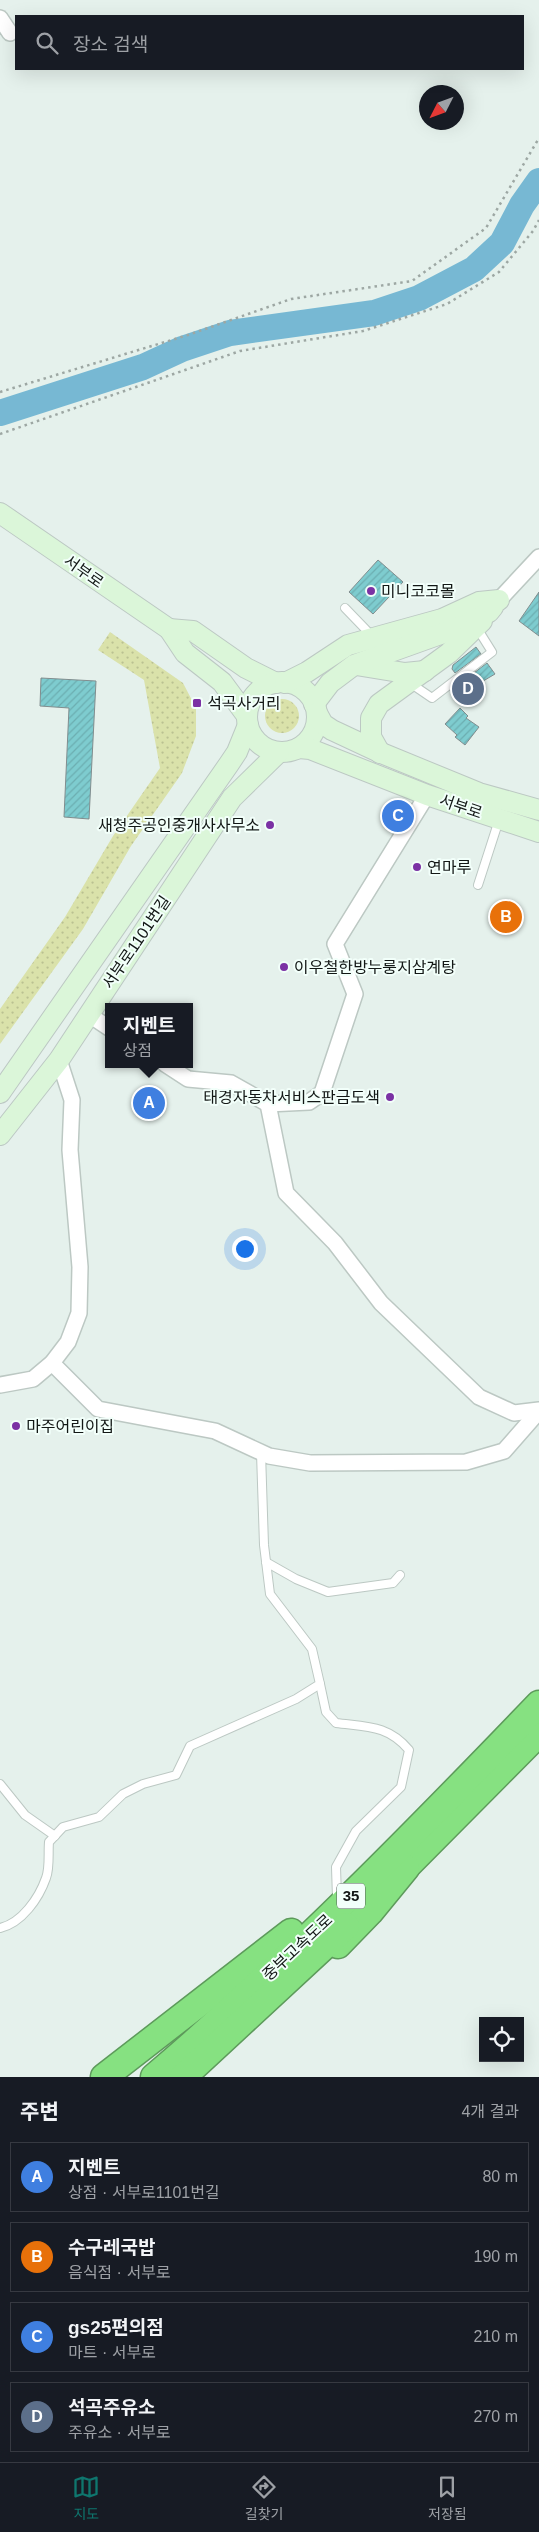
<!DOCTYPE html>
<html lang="ko">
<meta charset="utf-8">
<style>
:root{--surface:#171b24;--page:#242831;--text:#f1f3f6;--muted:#9ea1a6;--line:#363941;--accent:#0f766e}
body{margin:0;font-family:Helvetica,"Noto Sans KR",sans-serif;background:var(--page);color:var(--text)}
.controls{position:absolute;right:15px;bottom:15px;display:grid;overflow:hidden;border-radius:0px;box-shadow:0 5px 20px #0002}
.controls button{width:45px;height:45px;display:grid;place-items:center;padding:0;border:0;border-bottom:1px solid var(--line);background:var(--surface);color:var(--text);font:25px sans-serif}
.compass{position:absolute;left:419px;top:85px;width:45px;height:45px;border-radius:50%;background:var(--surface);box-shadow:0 5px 20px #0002;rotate:228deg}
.you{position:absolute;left:244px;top:1248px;width:18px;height:18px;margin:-12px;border:4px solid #fff;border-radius:50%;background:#1a73e8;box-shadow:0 0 0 8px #1a73e833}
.badge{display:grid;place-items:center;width:32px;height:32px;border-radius:50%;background:var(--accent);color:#fff;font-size:16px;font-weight:700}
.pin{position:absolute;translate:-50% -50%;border:2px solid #fff;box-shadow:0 1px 5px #0006}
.popup{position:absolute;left:105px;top:1003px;width:88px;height:65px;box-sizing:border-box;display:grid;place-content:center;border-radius:0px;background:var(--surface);filter:drop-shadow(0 1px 4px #0005);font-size:16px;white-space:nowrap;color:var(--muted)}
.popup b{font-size:19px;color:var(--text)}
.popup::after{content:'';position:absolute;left:50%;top:100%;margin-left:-10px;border:10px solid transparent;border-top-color:var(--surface)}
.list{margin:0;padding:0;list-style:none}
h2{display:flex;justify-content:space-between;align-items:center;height:65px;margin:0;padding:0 20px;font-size:21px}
h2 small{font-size:16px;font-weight:400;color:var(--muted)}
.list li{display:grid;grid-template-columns:32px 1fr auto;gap:15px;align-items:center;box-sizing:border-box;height:70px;margin:0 10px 10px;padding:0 10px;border:1px solid var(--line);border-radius:0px}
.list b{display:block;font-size:19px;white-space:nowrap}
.list p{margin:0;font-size:16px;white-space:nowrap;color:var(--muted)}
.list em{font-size:16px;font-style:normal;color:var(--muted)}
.icon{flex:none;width:28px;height:28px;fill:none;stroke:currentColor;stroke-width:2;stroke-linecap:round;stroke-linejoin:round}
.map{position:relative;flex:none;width:539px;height:2077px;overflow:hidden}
.search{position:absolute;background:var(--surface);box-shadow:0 5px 20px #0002;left:15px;right:15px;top:15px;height:55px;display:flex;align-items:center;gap:12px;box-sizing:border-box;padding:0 18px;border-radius:0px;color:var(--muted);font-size:19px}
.sheet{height:385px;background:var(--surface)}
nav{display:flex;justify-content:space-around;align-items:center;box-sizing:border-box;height:70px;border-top:1px solid var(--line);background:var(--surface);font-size:14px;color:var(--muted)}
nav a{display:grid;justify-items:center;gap:2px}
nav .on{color:var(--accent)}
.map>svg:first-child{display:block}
.green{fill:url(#green-dots)}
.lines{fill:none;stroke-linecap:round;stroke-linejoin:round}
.river{stroke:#77b8d3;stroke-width:26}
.building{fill:url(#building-hatch);stroke:#818d8e}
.lane-casing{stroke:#bcc8c3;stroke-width:10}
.street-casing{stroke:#bcc8c3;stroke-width:18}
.secondary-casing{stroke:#bcc8c3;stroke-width:22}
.highway-casing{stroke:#5d9a5b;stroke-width:29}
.path{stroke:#9da7a3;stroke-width:2.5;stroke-dasharray:2.5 4;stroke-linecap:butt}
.lane{stroke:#fff;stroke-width:8}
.street{stroke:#fff;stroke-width:15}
.secondary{stroke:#dbf6d9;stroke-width:20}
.highway{stroke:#86e181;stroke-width:26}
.poi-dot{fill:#7b32a4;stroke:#f2fffa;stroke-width:2}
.labels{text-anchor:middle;stroke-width:4;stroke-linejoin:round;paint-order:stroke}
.shield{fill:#f2fffa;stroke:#555d5a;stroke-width:1}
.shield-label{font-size:15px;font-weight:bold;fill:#121715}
.street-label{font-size:16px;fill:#121715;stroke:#f2fffa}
.poi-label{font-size:16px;fill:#121715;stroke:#f2fffa;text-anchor:start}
</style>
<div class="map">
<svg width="539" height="2077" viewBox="0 0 539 2077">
<defs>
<pattern id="green-dots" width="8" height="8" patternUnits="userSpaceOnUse" patternTransform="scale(1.25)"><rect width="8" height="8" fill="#dae2aa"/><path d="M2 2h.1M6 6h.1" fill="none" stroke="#bac191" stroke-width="1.8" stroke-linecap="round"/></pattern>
<pattern id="building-hatch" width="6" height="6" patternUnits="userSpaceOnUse" patternTransform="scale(1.25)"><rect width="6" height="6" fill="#7ecccf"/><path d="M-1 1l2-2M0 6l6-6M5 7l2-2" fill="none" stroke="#6caeb1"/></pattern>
</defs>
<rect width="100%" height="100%" fill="#e5f1ec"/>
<g class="green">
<path d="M110,632L183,683L196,708V736L182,773L131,846L83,929L0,1044V1009L65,917L113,836L160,768L144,680L98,650Z"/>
<circle cx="282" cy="716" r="17"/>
</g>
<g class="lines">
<path class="river" d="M0,413L143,367L182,349L230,333L374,313L419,298L474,269L502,243L522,205L539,181"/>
</g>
<g class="building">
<path d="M378,560L403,582L373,614L349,592Z"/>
<path d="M539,592V636L519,621Z"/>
<path d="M476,647L481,654L455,673L452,669L453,665Z"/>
<path d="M487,663L495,674L468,690L462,682Z"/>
<path d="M41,678L96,681L89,819L64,817L69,708L40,706Z"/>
<path d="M460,708L468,716L466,718L479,727L465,745L455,737L457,735L445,724Z"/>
</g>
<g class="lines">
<g class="lane-casing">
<g id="lane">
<path d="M345,608L373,637"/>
<path d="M410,683L432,698L492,652L477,628"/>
<path d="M478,885L499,820"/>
<path d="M266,1562L296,1579L328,1592L393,1583L400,1575"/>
<path d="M320,1684L326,1712L336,1723C367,1727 388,1725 409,1750L401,1787L356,1831L336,1867L337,1898"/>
<path d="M0,1784L25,1815L55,1836"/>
<path d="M0,1928C22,1923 39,1898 46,1878C50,1868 48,1853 49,1842L63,1827L99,1817L123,1794L143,1784L176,1775L190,1746L296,1699L320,1684L312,1649L270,1594L264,1545L261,1453"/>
</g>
</g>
<g class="street-casing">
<g id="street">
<path d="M0,18L10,33"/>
<path d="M499,600L539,557"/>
<path d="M88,1014L109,1028"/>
<path d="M165,1064L188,1079L231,1083L268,1104L309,1102L322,1093L355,994L335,944L427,795"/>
<path d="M268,1104L286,1193L335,1243L381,1303L479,1397L514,1413L539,1410"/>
<path d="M52,1363L98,1409L215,1431L269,1456L310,1463L466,1462L504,1451L539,1411"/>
<path d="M0,1385L33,1379L52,1363L68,1342L79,1313L80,1267L70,1150L72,1100L59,1060"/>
</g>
</g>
<g class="secondary-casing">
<g id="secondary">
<path d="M0,513L169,629L185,653L222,682L247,716"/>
<path d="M169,629L193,631L246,668L276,683"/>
<path d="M356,665L405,673L425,671"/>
<circle cx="282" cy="717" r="35"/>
<path d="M285,683L307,672L348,645L442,619L479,602L499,600"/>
<path d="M314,704L330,683L354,665L463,626L489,612L493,607"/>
<path d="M317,713L323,724L332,730L379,752L479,793L539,810"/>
<path d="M299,748L310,749L427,795L539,832"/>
<path d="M380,753L371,737V718L379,704L449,653L482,621"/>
<path d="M0,1093L229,764L237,752L248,725"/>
<path d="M0,1135L59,1060L232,798L279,752"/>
</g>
</g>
<g class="highway-casing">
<g id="highway">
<path d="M404,1869L539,1733"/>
<path d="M338,1945L370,1912L406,1868"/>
<path d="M104,2077L291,1932"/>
<path d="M154,2077C290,1961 415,1833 539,1704"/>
<path d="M183,2077L346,1926"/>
</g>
</g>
<g class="path">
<path d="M0,392L188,335L291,299L412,281L486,228L539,138"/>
<path d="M0,434L240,351L363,331L447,304L499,272L533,231L539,220"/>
</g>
<use href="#lane" class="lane"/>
<use href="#street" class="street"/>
<use href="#secondary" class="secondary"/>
<use href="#highway" class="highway"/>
</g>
<g class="poi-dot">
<circle cx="371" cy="591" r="5"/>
<rect x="192" y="698" width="10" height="10" rx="2.5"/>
<circle cx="270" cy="825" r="5"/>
<circle cx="417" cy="867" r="5"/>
<circle cx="284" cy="967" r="5"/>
<circle cx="390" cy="1097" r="5"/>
<circle cx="16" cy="1426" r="5"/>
</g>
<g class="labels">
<rect class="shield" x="337" y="1883.5" width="28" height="25" rx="4"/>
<g class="shield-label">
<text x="351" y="1901">35</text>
</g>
<g class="street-label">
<text transform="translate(84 571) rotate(35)" y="6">서부로</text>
<text transform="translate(461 806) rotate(19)" y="6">서부로</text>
<text transform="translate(136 942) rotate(-56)" y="6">서부로1101번길</text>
<text transform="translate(297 1947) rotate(-43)" y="6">중부고속도로</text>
</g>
<g class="poi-label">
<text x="381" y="597">미니코코몰</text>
<text x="207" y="709">석곡사거리</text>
<text x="260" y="831" text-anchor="end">새청주공인중개사사무소</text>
<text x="427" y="873">연마루</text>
<text x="294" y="973">이우철한방누룽지삼계탕</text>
<text x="380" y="1103" text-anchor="end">태경자동차서비스판금도색</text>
<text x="26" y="1432">마주어린이집</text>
</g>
</g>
</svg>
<div class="controls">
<button><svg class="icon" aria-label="locate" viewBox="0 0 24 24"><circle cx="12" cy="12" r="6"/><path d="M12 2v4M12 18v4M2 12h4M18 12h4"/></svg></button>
</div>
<svg class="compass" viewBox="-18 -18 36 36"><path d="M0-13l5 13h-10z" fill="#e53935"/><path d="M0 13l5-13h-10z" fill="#9ea1a6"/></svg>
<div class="you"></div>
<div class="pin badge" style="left:149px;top:1103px;background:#3f7fe0">A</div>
<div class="popup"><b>지벤트</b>상점</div>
<div class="pin badge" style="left:506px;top:917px;background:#e8710a">B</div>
<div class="pin badge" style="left:398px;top:816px;background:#3f7fe0">C</div>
<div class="pin badge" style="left:468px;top:689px;background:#5c6f8a">D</div>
<div class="search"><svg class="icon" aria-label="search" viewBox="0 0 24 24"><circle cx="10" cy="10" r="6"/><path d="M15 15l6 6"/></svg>장소 검색</div>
</div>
<section class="sheet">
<h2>주변<small>4개 결과</small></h2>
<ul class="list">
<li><span class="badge" style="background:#3f7fe0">A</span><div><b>지벤트</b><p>상점 · 서부로1101번길</p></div><em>80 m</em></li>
<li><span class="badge" style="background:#e8710a">B</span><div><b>수구레국밥</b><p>음식점 · 서부로</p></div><em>190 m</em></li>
<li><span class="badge" style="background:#3f7fe0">C</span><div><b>gs25편의점</b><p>마트 · 서부로</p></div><em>210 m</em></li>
<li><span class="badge" style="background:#5c6f8a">D</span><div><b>석곡주유소</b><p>주유소 · 서부로</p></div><em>270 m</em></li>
</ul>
</section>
<nav>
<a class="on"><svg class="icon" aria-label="map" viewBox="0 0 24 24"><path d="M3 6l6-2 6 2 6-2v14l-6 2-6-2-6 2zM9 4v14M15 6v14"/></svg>지도</a>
<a><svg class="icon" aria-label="directions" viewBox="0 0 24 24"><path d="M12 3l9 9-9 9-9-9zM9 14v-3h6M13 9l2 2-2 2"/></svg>길찾기</a>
<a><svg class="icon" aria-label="saved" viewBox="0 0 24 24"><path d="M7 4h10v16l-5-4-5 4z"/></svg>저장됨</a>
</nav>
